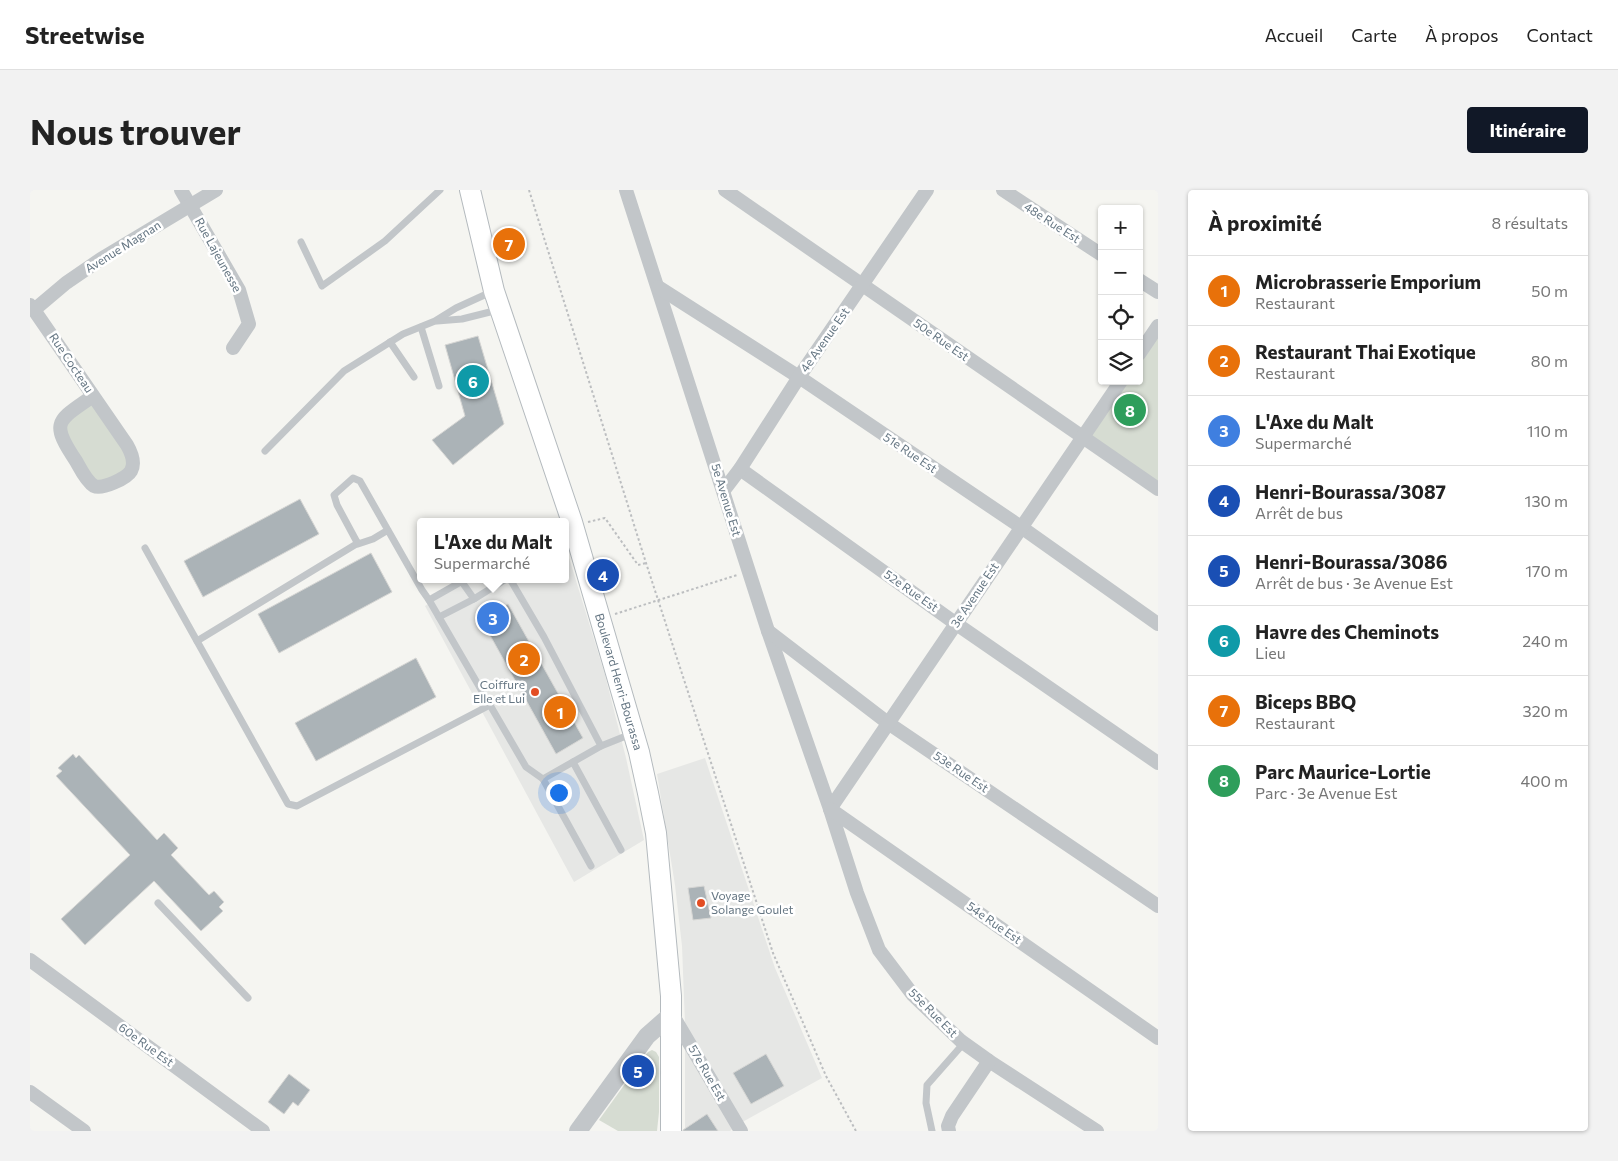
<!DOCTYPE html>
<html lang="fr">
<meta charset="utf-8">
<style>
:root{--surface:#fff;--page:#f2f2f2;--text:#222;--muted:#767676;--line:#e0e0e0;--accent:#111827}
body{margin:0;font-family:Commissioner,sans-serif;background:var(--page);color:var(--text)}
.controls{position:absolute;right:15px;top:15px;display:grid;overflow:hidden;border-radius:5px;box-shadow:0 1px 4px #0004}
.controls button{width:45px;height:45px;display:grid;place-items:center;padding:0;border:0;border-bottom:1px solid var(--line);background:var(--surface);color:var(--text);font:25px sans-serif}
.you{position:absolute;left:528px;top:602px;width:18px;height:18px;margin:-12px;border:4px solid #fff;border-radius:50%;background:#1a73e8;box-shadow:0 0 0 8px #1a73e833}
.badge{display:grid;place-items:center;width:32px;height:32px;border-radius:50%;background:var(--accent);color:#fff;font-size:16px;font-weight:700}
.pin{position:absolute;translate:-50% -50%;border:2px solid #fff;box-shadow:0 1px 5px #0006}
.popup{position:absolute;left:387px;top:328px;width:152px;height:65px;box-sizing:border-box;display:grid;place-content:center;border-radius:5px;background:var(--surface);filter:drop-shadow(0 1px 4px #0005);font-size:16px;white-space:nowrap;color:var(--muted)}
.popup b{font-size:19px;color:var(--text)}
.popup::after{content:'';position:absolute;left:50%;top:100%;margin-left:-10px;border:10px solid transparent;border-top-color:var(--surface)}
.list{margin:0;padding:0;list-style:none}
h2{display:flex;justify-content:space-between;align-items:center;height:65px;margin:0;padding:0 20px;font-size:21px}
h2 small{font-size:16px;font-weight:400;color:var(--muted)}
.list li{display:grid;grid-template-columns:32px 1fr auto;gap:15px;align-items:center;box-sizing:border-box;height:70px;padding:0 20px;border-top:1px solid var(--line)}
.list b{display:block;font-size:19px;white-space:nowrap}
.list p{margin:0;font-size:16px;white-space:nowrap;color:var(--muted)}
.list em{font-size:16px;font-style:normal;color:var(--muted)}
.icon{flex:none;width:28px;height:28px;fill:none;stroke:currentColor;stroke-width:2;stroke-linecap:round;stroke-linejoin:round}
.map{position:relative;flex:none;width:1128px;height:941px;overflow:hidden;border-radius:5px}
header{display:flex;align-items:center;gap:30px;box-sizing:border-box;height:70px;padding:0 25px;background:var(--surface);border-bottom:1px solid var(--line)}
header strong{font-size:24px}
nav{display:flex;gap:28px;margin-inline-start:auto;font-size:18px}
.intro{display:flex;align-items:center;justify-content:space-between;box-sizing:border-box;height:120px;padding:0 30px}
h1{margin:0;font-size:35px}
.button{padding:12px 22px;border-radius:5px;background:var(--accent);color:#fff;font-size:18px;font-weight:700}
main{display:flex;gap:30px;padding:0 30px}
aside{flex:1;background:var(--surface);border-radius:5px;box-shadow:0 1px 4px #0004}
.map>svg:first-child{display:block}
.built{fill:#e6e7e5}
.green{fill:#d6dcd2}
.building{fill:#abb3b7;stroke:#d6d6d4}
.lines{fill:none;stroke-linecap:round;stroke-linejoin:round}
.secondary-casing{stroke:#b4babe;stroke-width:22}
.path{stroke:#bcbec0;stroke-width:2;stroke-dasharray:2.5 2.5;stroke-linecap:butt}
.service{stroke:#c2c6c9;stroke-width:7}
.minor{stroke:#c2c6c9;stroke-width:14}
.tertiary{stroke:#c2c6c9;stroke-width:18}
.secondary{stroke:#fff;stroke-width:20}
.poi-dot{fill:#e34d23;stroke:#fff;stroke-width:2}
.labels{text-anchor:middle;stroke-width:5;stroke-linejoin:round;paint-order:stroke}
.street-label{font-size:12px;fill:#647582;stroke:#fff}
.poi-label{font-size:12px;fill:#647582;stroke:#fff;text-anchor:end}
</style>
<header>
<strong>Streetwise</strong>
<nav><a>Accueil</a><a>Carte</a><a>À propos</a><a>Contact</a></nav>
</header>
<div class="intro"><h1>Nous trouver</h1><a class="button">Itinéraire</a></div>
<main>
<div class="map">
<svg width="1128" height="941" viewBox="0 0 1128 941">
<rect width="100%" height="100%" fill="#f5f5f1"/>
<g class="built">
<path d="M536,358L575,485L596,568L614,650L544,692L395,416L436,389H536Z"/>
<path d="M675,568L745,778L792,888L707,935L700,941H655V833L652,756L645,695L627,584Z"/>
</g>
<g class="green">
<path d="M1128,136V299L1053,248L1091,191H1109V164Z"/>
<path d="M63,206L97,255L102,280L65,296L31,234Z"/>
<path d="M622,860L626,862L629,867V922L627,941H588L569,930L618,862Z"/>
</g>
<g class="building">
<path d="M448,146L474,234L423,275L402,250L435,226L415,155Z"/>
<path d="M270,309L289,344L173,407L154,371Z"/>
<path d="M341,363L362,402L249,463L228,424Z"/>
<path d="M478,414L553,548L526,564L451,429Z"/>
<path d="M386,468L406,507L286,571L265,533Z"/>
<path d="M43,564L46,568L49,565L127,650L134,643L148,658L141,665L179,705L184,701L194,712L189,717L193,721L171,741L124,691L55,755L31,729L100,665L26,586L32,581L28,578Z"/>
<path d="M674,696L681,728L663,730L658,698Z"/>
<path d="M736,864L754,896L721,914L703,883Z"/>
<path d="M259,884L280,900L268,916L263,912L254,924L238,912Z"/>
<path d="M677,924L688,941H653V940Z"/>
</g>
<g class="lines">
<g class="secondary-casing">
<g id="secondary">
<path id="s1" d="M440,0L464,101L542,332L609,562L618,603L626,643L641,806V941"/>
</g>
</g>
<g class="path">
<path d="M499,0L616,373L743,763L796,886L826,941"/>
<path d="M558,332L575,328L608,375L616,373"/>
<path d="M585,424L707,385"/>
</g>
<g class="service">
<path d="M271,52L292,96L355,51L410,0"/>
<path d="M407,131L432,129L468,120"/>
<path d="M391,137L409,196"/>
<path d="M360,152L384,187"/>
<path d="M235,261L314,181L373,144L405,131L426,118L461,102"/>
<path d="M358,340L343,349L328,354L307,315L304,305L323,288L330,291L392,400L399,410L436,389"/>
<path d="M115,358L258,614L267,616L460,515"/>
<path d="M480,389L514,447L571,556L601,544"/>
<path d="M432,392L444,409"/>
<path d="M399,410L496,577L513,589"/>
<path d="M409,427L444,409L476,389"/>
<path d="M167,451L328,353"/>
<path d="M543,572L591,660"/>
<path d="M561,676L513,589L571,556"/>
<path d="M128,713L218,808"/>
<path d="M902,941L896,913L897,895L934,853"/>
</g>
<g class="minor">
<path d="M151,0L209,100L219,134L203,158"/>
<path d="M596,0L738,441L800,619L827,703L849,760L883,805L931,851L959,871L1067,941"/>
<path d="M695,0L1128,299"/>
<path d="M973,0L1072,65"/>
<path d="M1109,90L1128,102"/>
<path d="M628,97L769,187L991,337L1128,434"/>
<path d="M0,115L4,120L97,255C101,262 106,272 101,281C97,288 72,300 64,296C56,291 50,278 46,271C19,231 28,231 63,206"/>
<path d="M4,120L36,93L71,69L186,0"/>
<path d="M1109,164L1128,136"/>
<path d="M710,279L925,433L1128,573"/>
<path d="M694,300L710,279L769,187L897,0"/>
<path d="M738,441L858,533L1128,716"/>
<path d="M800,619L1091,191"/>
<path d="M800,619L1128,848"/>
<path d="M0,770L233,941"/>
<path d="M642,824L711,941"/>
<path d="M0,902L54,941"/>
<path d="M919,941L918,936L922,926L959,871"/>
</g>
<path class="tertiary" d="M548,941L617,846L642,824"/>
<use href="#secondary" class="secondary"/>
</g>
<g class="poi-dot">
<circle cx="505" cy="502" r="5"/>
<circle cx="671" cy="713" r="5"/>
</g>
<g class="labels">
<g class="street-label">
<text transform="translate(1022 33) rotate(33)" y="4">48e Rue Est</text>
<text transform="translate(93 57) rotate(-32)" y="4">Avenue Magnan</text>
<text transform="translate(188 65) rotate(61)" y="4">Rue Lajeunesse</text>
<text transform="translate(795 150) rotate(-55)" y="4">4e Avenue Est</text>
<text transform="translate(911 150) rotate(35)" y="4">50e Rue Est</text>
<text transform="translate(41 173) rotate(56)" y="4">Rue Cocteau</text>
<text transform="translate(880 263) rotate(34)" y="4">51e Rue Est</text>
<text transform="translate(696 310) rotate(73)" y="4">5e Avenue Est</text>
<text transform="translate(881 401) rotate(35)" y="4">52e Rue Est</text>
<text transform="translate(945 405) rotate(-56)" y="4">3e Avenue Est</text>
<text dy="4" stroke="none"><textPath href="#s1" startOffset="514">Boulevard Henri-Bourassa</textPath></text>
<text transform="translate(931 582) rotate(34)" y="4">53e Rue Est</text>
<text transform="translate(964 733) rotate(35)" y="4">54e Rue Est</text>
<text transform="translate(903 823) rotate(45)" y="4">55e Rue Est</text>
<text transform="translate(116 855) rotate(36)" y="4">60e Rue Est</text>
<text transform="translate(677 883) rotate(60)" y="4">57e Rue Est</text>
</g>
<g class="poi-label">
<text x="495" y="499">Coiffure<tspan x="495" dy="14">Elle et Lui</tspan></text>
<text x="681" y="710" text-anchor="start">Voyage<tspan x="681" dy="14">Solange Goulet</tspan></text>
</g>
</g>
</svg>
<div class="controls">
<button>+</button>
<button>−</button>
<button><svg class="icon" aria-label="locate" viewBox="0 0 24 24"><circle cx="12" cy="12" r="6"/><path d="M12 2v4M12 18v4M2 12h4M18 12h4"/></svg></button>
<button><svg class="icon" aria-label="layers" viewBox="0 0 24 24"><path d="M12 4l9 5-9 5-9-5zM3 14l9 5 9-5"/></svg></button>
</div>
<div class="you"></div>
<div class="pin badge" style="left:530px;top:522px;background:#e8710a">1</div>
<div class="pin badge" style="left:494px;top:469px;background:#e8710a">2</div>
<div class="pin badge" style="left:463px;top:428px;background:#3f7fe0">3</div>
<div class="popup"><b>L'Axe du Malt</b>Supermarché</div>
<div class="pin badge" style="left:573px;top:385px;background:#1a4fb4">4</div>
<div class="pin badge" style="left:608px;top:881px;background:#1a4fb4">5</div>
<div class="pin badge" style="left:443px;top:191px;background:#0f9aa8">6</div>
<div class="pin badge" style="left:479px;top:54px;background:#e8710a">7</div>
<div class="pin badge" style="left:1100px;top:220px;background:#2e9e5b">8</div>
</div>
<aside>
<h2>À proximité<small>8 résultats</small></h2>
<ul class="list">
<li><span class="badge" style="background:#e8710a">1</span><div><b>Microbrasserie Emporium</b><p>Restaurant</p></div><em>50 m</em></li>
<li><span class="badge" style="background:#e8710a">2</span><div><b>Restaurant Thai Exotique</b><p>Restaurant</p></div><em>80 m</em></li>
<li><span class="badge" style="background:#3f7fe0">3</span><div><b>L'Axe du Malt</b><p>Supermarché</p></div><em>110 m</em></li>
<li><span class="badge" style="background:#1a4fb4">4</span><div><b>Henri-Bourassa/3087</b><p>Arrêt de bus</p></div><em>130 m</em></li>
<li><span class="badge" style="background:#1a4fb4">5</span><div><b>Henri-Bourassa/3086</b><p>Arrêt de bus · 3e Avenue Est</p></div><em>170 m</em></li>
<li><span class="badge" style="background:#0f9aa8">6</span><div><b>Havre des Cheminots</b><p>Lieu</p></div><em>240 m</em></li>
<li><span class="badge" style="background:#e8710a">7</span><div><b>Biceps BBQ</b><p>Restaurant</p></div><em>320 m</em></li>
<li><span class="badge" style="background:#2e9e5b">8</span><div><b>Parc Maurice-Lortie</b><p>Parc · 3e Avenue Est</p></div><em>400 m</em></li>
</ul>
</aside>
</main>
